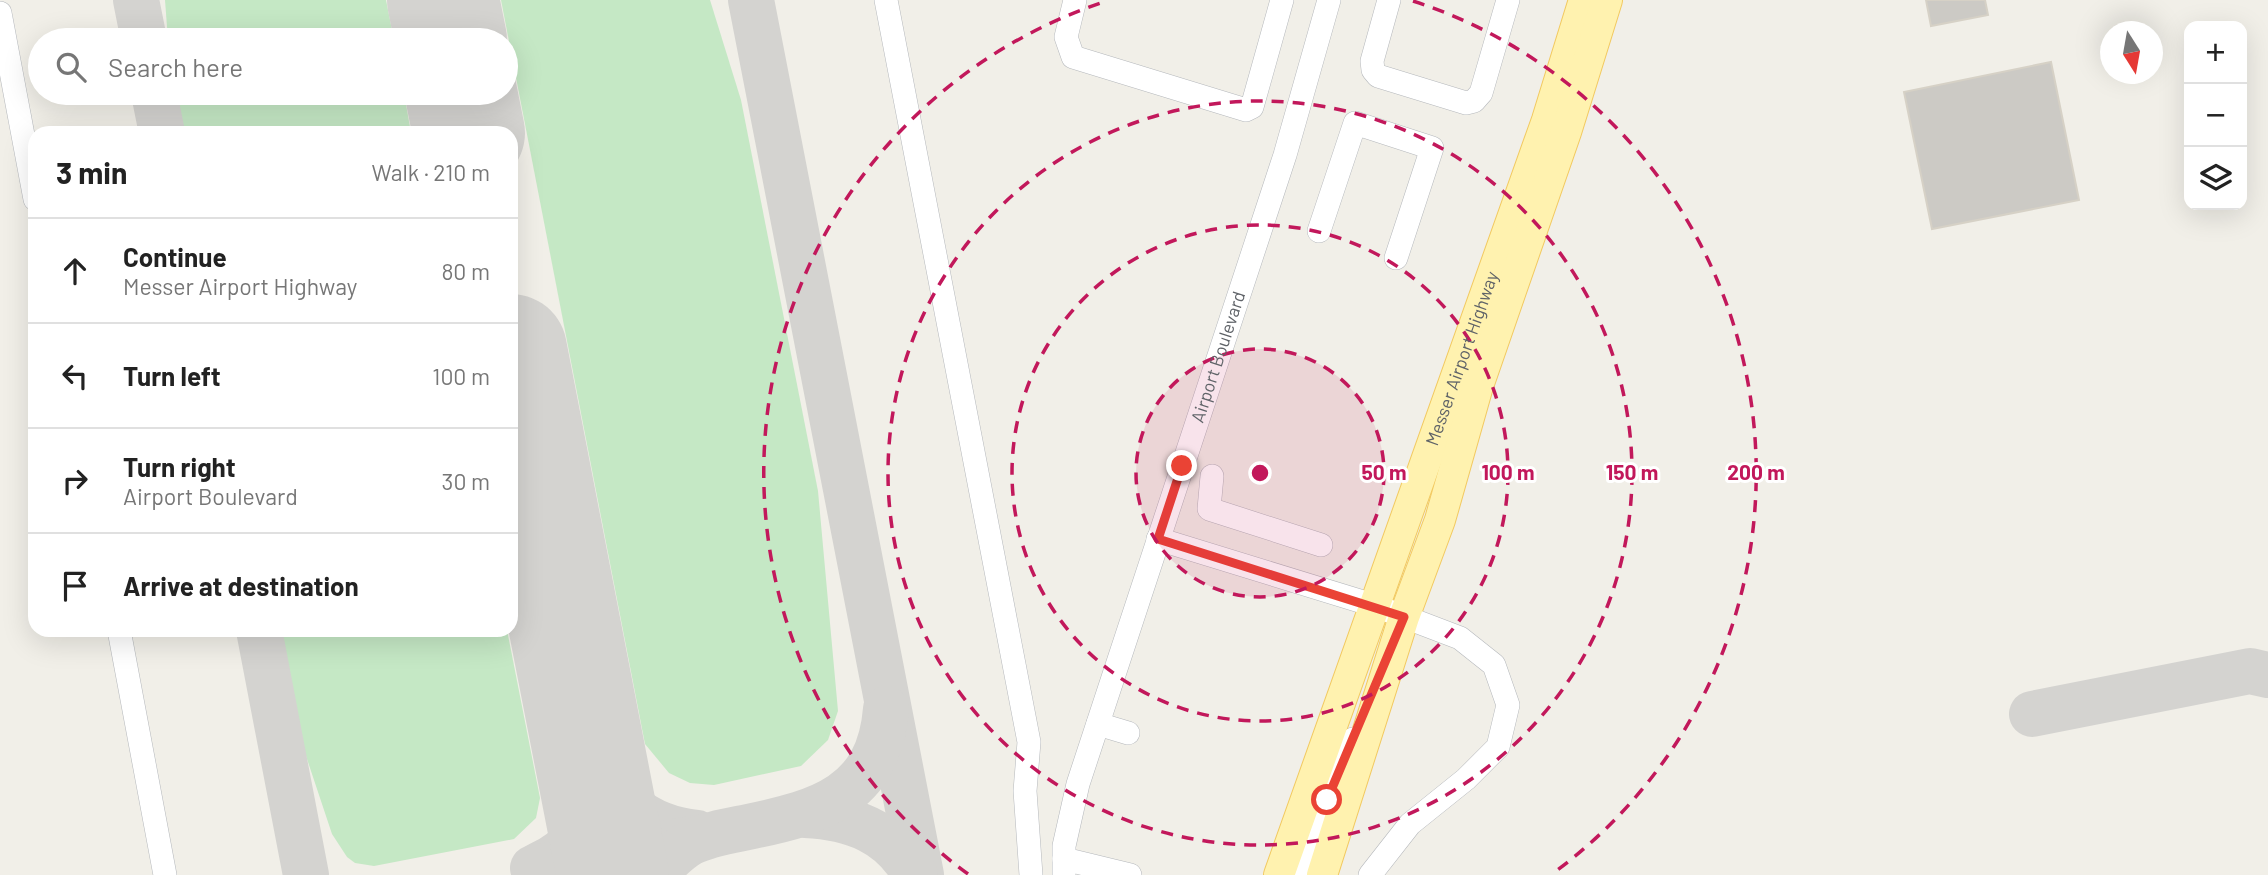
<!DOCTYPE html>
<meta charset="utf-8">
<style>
:root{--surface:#fff;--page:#f2f2f2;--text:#222;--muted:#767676;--line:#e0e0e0}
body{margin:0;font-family:Barlow,sans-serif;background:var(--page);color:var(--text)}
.controls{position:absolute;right:21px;top:21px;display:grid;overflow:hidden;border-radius:14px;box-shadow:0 7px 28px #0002}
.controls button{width:63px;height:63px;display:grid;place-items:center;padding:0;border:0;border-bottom:2px solid var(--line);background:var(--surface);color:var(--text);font:35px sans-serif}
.compass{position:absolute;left:2100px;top:21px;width:63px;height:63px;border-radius:50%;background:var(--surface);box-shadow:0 7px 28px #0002;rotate:169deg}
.stop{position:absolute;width:21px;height:21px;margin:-16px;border:5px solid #ea4335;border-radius:50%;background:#fff}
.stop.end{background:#ea4335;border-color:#fff;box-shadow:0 2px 7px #0008}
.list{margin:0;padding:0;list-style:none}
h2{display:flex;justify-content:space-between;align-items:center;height:91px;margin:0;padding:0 28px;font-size:30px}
h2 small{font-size:23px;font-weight:400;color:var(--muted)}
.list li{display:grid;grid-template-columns:46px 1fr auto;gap:21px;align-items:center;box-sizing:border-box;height:105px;padding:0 28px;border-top:2px solid var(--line)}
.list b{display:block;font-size:26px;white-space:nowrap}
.list p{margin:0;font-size:23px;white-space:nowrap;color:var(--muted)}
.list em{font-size:23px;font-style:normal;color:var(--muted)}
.icon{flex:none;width:38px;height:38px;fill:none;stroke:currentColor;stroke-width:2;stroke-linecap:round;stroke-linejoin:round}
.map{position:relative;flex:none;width:2268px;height:875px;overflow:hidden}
.search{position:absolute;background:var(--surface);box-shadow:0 7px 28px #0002;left:28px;top:28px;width:490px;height:77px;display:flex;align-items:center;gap:18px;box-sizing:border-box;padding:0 24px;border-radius:38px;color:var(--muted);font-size:26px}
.panel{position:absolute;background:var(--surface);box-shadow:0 7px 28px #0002;left:28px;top:126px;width:490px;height:511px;border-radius:21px}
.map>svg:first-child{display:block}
.green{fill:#c5e8c5}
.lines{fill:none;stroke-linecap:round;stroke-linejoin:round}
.taxiway{stroke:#d4d3d0;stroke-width:46}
.runway{stroke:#d4d3d0;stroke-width:112}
.building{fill:#cccac5;stroke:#d6d1c6;stroke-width:2}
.minor-casing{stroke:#b5b8bc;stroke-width:24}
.major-casing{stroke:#f2c960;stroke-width:32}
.minor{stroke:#fff;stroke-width:23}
.major{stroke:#fff2af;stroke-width:30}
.route{stroke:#ea4335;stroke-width:9}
.ring{fill:none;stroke:#c2185b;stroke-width:3.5;stroke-dasharray:12 9}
.labels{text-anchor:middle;stroke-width:6;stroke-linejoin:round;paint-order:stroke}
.street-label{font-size:18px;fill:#5f6368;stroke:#fff}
.centre{fill:#c2185b;stroke:#fff;stroke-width:3.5}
.ring-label{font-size:21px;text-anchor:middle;font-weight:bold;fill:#c2185b;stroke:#fff;stroke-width:6;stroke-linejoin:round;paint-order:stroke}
</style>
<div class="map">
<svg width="2268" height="875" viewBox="0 0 2268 875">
<rect width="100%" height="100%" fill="#f1efe8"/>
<g class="green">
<path d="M165,0H386L394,40H168Z"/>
<path d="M501,0H710L741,100L818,491L838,711L828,740L801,766L714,785L690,783L669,773L645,744Z"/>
<path d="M173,93H404L411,133H180Z"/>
<path d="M277,630H507L540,798L536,818L514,839L374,866L355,863L347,857L332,834L296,726Z"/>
</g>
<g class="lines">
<g class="taxiway">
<path d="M136,0L144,40"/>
<path d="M751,0L921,875"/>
<path d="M154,93L162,133"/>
<path d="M259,630L306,875"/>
<path d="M2032,714L2250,671L2268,675"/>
<path d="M589,750C611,797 644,828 697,833"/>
<path d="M805,815C852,817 892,832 915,875"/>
<path d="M539,865C572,851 588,826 597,791"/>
<path d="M533,868L695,838"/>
<path d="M654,875C665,863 676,851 690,843C708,834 728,831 748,827C820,812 879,796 886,709"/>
</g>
<g class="runway">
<path d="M443,0L451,40"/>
<path d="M461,93L469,133"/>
<path d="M511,350L613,875"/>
</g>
</g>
<g class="building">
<path d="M1926,0H1985L1988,15L1931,26Z"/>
<path d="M2051,62L2079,200L1932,229L1904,92Z"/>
</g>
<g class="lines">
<g class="minor-casing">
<g id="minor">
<path d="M886,0L1029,742L1025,791L1031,875"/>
<path d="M1075,0L1066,37L1073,57L1246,110L1252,107L1282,0"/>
<path d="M1389,0L1372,61L1373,70L1378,76L1466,103L1474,101L1481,93L1508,0"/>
<path d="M0,13L35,199"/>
<path d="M1319,231L1355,123L1432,148L1396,258"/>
<path d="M1212,476L1209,509L1321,545"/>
<path d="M1158,539L1376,606L1460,638L1494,665L1508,705L1498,747L1466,779L1410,824L1370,875"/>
<path d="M119,630L165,875"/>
<path d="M1098,724L1128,733"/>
<path d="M1064,859L1130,875"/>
<path id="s1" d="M1064,875V846L1078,784L1285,155L1329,0"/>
<path d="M1301,875L1353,739"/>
</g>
</g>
<g class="major-casing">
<g id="major">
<path id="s2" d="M1279,875L1547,120L1584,0"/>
<path d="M1322,875L1404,617L1440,520L1478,386L1566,132L1607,0"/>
</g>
</g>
<use href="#minor" class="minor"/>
<use href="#major" class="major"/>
</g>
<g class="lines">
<path class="route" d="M1182,466L1158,539L1404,617L1327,800"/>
</g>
<circle cx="1260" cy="473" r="124" fill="#c2185b" fill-opacity=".12"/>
<g class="ring">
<circle cx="1260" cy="473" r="124"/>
<circle cx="1260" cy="473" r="248"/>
<circle cx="1260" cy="473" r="372"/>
<path d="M968 874A496 496 0 0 1 1107 1M1413 1A496 496 0 0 1 1552 874"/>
</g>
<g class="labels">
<g class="street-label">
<text dy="6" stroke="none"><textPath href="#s1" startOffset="542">Airport Boulevard</textPath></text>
<text dy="6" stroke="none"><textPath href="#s2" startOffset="548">Messer Airport Highway</textPath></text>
</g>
</g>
<circle cx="1260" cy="473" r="10" class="centre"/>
<g class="ring-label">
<text x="1384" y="480">50 m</text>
<text x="1508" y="480">100 m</text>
<text x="1632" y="480">150 m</text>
<text x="1756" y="480">200 m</text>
</g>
</svg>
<div class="controls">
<button>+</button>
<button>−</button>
<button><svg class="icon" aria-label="layers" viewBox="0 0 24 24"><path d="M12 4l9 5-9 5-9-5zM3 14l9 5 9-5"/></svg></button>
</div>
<svg class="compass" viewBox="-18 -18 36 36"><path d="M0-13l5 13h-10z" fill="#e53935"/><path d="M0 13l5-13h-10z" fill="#767676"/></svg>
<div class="stop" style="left:1327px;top:800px"></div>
<div class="stop end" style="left:1182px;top:466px"></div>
<div class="search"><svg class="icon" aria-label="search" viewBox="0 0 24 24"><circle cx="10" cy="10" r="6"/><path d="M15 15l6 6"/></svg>Search here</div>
<section class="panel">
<h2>3 min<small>Walk · 210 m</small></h2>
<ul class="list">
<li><svg class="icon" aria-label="ahead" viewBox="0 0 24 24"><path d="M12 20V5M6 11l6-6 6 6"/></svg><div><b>Continue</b><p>Messer Airport Highway</p></div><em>80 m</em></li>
<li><svg class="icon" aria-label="left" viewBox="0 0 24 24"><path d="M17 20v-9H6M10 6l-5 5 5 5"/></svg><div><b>Turn left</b></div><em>100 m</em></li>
<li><svg class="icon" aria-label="right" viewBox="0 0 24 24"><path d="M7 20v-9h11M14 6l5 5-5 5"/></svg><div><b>Turn right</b><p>Airport Boulevard</p></div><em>30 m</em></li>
<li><svg class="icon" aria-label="arrive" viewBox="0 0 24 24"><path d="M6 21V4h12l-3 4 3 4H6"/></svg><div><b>Arrive at destination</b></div></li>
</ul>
</section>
</div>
